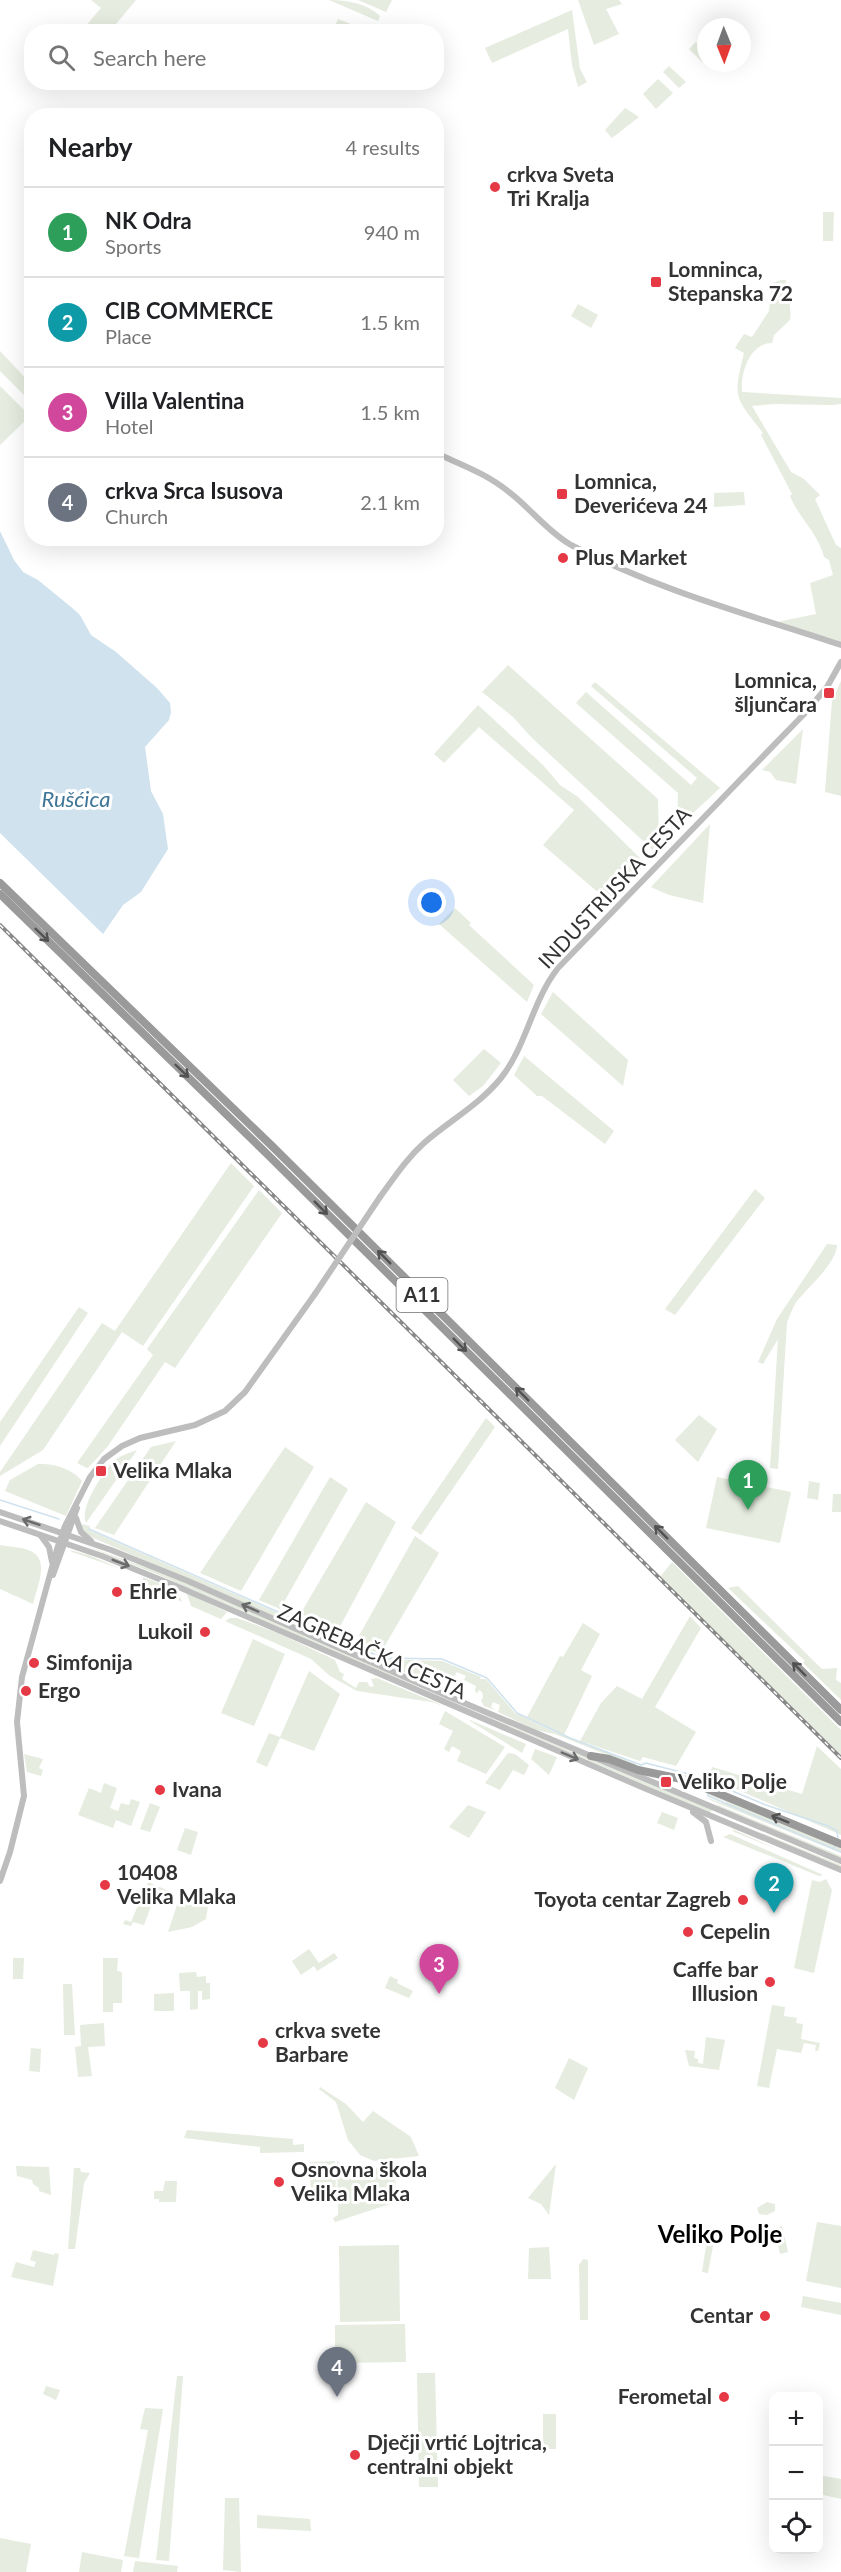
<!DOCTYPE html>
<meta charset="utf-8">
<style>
:root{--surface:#fff;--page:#f2f2f2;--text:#202124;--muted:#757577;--line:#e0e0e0;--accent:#e63946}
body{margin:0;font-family:Lato,sans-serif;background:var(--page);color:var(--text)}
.controls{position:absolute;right:18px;bottom:18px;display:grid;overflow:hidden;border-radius:12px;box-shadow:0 6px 24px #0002}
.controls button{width:54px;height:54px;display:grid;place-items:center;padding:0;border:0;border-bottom:2px solid var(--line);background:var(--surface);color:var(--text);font:30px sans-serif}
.compass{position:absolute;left:697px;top:18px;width:54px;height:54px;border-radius:50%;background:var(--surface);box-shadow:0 6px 24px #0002;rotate:179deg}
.you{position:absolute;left:432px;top:903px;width:21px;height:21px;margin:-15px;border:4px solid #fff;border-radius:50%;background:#1a73e8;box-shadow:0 0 0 9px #1a73e833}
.badge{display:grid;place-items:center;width:39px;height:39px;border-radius:50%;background:var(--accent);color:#fff;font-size:20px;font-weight:700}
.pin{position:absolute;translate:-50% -50px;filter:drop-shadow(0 2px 3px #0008)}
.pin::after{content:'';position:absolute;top:32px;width:21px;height:18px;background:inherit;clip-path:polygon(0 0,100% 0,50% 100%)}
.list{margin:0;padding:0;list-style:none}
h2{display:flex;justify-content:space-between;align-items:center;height:78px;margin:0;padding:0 24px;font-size:26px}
h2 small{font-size:20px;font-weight:400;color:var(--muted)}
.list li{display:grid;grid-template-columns:39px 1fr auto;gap:18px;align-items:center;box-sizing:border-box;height:90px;padding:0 24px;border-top:2px solid var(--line)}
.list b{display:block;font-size:22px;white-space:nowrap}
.list p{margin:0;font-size:20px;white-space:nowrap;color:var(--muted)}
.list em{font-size:20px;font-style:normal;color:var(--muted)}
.icon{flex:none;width:33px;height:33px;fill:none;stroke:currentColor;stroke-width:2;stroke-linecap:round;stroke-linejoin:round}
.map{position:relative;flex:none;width:841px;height:2572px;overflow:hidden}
.search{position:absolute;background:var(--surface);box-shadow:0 6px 24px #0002;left:24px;top:24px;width:420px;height:66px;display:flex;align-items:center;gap:15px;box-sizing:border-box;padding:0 21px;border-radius:24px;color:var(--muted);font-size:22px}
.panel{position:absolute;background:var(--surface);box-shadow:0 6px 24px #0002;left:24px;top:108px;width:420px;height:438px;border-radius:24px}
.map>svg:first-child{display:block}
.green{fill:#e6ecdf}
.water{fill:#cfe2ee}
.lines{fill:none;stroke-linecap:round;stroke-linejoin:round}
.stream{stroke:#cfe2ee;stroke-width:1.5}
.secondary{stroke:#bdbdbd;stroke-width:6}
.highway{stroke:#9a9a9a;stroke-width:8}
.rail-casing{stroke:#888;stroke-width:4}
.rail{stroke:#fff;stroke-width:1.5;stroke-dasharray:4.5;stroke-linecap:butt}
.secondary-bridge{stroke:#bdbdbd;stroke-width:6}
.oneway{stroke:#525252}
.oneway2{stroke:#6a6a6a}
.poi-dot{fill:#e63946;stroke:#fff;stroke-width:2}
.labels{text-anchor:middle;stroke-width:6;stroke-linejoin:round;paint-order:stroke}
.shield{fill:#fff;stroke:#707070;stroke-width:1.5}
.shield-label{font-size:20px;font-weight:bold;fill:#333}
.poi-label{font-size:21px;font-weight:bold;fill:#333;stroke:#fff;text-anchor:start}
.street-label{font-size:21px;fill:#333;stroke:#fff}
.water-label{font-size:22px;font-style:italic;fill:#3f7597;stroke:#fff}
.quarter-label{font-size:24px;font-weight:bold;fill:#000;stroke:#fff}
</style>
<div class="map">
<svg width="841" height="2572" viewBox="0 0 841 2572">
<rect width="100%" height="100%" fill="#fff"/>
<g class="green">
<path d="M91,0H136L110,31H89L84,28L101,8Z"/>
<path d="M329,0C347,0 366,3 380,16L378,21Z"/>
<path d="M358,0H392L386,12Z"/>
<path d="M578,0H619L622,4L606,9L619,34L594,45Z"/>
<path d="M572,10L580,69L587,82L578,87L572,65L568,29L492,63L485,48Z"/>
<path d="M338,19L369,31H333Z"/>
<path d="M696,42L706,50V58L702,62L689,49Z"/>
<path d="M669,66L686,82L679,88L663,72Z"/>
<path d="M658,79L673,93L656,109L643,94Z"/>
<path d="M625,108L639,117L612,138L605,130Z"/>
<path d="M823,212H834L833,241H823Z"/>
<path d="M781,280H786C787,294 792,306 790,320L774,335L772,343C750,343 740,373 742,392L841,398V404L832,405L774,404L752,406L791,472L804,479L820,495L815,499L836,545L841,548V643L777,622L816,614L810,583L833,575L829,560L824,557C818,533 799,518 790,496L792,494L761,435L763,433C734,396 733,398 744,353L735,348L744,334L752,337L769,311L772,283Z"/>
<path d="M578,304L598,315L591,328L571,316Z"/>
<path d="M0,351L31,384V402L0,371Z"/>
<path d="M0,386L30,416L0,445Z"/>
<path d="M744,492L745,505L714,507V493Z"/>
<path d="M508,665L658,799L659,847L654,851L532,738L513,717L482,692Z"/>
<path d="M841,681V796L825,792L832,701Z"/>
<path d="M595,682L720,788L677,828L678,793L576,703L586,692L691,785L697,778L591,686Z"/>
<path d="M478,705L543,765L560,785L578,797L639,857L642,863L641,869L608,901L543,845L574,810L479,727L444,763L434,754Z"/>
<path d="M803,729L796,784L776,780L770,772L762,770Z"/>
<path d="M710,824L703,903L669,895L651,887Z"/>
<path d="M455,908L471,923L469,925L534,985L527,1002L439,924Z"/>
<path d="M553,992L628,1060L623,1086L541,1014Z"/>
<path d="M484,1049L501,1063L483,1086L469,1096L453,1080Z"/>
<path d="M524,1056L614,1131L605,1144L542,1096H537L514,1075Z"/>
<path d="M231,1163L254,1186L143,1346L122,1332L43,1450L0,1476V1472L102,1323L115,1331Z"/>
<path d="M755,1189L765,1198L675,1315L665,1309Z"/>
<path d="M259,1190L282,1213L175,1368L165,1362L108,1446L89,1467L87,1468L77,1463L153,1355L147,1349Z"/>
<path d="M827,1244L837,1245C836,1265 806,1288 795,1304C792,1309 790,1316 787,1322L778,1469L770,1468L778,1339L763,1364L758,1362L777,1319Z"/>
<path d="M79,1307L88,1313L0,1446V1422Z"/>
<path d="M699,1415L717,1429L698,1462L675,1440Z"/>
<path d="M486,1418L495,1427L421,1535L411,1528Z"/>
<path d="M176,1441L114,1535L95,1528L151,1447Z"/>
<path d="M285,1447L314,1467L241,1591L200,1573Z"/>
<path d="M137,1450L86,1523C79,1508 104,1470 115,1460C122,1455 129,1453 137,1450Z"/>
<path d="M38,1464C53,1463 73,1469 82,1481L66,1516L5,1491L10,1480Z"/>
<path d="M330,1477L348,1489L280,1609L259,1600Z"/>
<path d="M717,1477L791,1492L780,1543L706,1528Z"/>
<path d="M809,1481L820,1483L818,1500L807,1498Z"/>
<path d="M833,1494H841V1512H832Z"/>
<path d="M366,1502L396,1522L336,1634L298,1618Z"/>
<path d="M82,1524L90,1526L89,1530L383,1659L442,1661L481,1677L480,1679H486L515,1713L555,1732L636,1764L635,1766L555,1734L535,1730L498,1712L500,1705L493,1702L491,1707L495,1710L484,1706L481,1701L483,1697L482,1692L479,1690L477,1694L475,1690L476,1686L464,1680L466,1676L457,1672L454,1677L436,1678L435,1672L431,1673L432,1679L426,1680L381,1664L89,1536L81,1529Z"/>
<path d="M415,1536L439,1553L380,1654L355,1643Z"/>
<path d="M76,1542L175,1578L470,1709L712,1810L710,1813L154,1573Z"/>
<path d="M0,1545C10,1547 26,1547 34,1553C49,1563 36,1590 33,1604L0,1589Z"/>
<path d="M70,1550L89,1555L121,1569L72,1552Z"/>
<path d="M672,1562L841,1730V1756L660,1577Z"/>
<path d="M143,1577C156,1583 178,1587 182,1602L142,1582Z"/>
<path d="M738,1586L822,1669L837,1668L836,1680L841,1683V1700L803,1663L805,1661L728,1588Z"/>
<path d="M187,1594V1593L227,1612L221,1619L191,1606Z"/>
<path d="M690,1616L701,1628L655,1707L696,1732L676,1766L643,1757L640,1761L580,1741L601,1703L617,1686L642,1699Z"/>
<path d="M230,1618H237L280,1634L335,1660L340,1672L344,1674L342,1679L356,1688L359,1682H367L370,1687L374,1686L371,1679L377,1678L444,1706L431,1702L357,1691L330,1676L311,1659L225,1621Z"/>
<path d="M583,1623L600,1634L581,1670L592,1676L564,1735L527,1717L560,1656L563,1657Z"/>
<path d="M253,1639L285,1654L254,1726L221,1713Z"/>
<path d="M309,1671L340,1694L314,1751L280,1738L267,1767L256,1762L269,1733L280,1737Z"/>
<path d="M445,1711L505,1747L486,1774L457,1761L461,1751L452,1746L449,1752L444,1749L453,1731L439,1724Z"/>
<path d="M470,1720L526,1744L522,1753L470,1721Z"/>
<path d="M817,1746L841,1769V1835L709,1777L712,1767L802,1794Z"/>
<path d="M535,1749L557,1757L549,1775L531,1759Z"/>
<path d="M508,1753L515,1754L529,1765L524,1775L513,1770L500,1790L485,1783Z"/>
<path d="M24,1754L43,1759L39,1768L43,1770L41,1776L27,1772Z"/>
<path d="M104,1783L117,1788L110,1808L118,1811L121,1803L129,1805L131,1799L140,1802L131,1826L116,1820L113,1828L78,1815L89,1788L101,1793Z"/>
<path d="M707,1792L841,1848V1853L715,1802L704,1797L725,1804L726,1802L706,1794Z"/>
<path d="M150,1803L160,1807L150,1832L140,1829Z"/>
<path d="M468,1805L486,1812L469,1838L449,1827Z"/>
<path d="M718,1805L841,1856V1858L717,1806Z"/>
<path d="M662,1812L678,1818L674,1830L657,1823Z"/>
<path d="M732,1821L841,1865V1868Z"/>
<path d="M185,1828L198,1832L191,1855L177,1850Z"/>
<path d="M732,1829L779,1850L734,1832Z"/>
<path d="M730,1834L823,1875L819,1876L723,1837Z"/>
<path d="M826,1879L832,1890L814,1973L794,1968L812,1880L820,1882Z"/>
<path d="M148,1882L169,1891L166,1896L156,1893L144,1925L133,1922L131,1926L123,1924L125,1920L131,1922Z"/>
<path d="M180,1896L208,1906L206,1919L192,1927L168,1932Z"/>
<path d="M309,1949L319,1963L334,1953L338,1958L317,1971L314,1966L301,1975L292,1961Z"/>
<path d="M13,1958H24L23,1979H13Z"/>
<path d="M103,1958H118L117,1971L122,1972V2003H113V2012H103Z"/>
<path d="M196,1972L197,1977L206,1976V1983H210V1999L202,2000V1991H198V2009L190,2010V1991H180L179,1973Z"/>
<path d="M390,1976L398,1980L397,1983L413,1991L409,1998L385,1988Z"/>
<path d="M63,1984H72L75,2035H64Z"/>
<path d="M174,1993V2011H154V1994Z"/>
<path d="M772,2005L785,2007L784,2016L797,2018L796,2023L803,2024L801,2039L820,2043L818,2051H815L816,2045L804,2043L801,2053L777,2049L769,2088L757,2086Z"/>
<path d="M104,2023L105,2046L88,2047L92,2076L78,2077L75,2047L81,2046L80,2025Z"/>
<path d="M706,2037L725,2040L719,2070L689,2066L685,2050L695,2051L694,2058L698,2059V2063L703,2064Z"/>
<path d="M31,2048L41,2049L40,2072L29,2071Z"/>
<path d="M569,2058L588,2068L574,2100L555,2088Z"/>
<path d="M320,2087L346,2104L363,2122L373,2111L411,2137L419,2156L374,2161L360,2155L348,2140L336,2102L319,2089Z"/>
<path d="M187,2130L293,2139V2145L304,2144V2152L260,2153V2147L184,2138Z"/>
<path d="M335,2161L336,2202H311L310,2162Z"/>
<path d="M337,2161L353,2170H361L395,2165L396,2202L335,2222L333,2218L338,2215Z"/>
<path d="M556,2164L549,2215L541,2204L528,2198Z"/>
<path d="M16,2166L49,2167L51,2195L39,2191V2188L33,2184L32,2180L17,2176Z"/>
<path d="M74,2168H80L81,2172L90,2173L84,2183L75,2249H68Z"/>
<path d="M165,2181H177L176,2202H159V2199H154V2191H163Z"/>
<path d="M767,2202L775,2204V2211L767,2215L759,2214L757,2208Z"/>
<path d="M817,2222L841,2226V2288L806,2281Z"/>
<path d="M782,2226L788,2252L780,2254L774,2228Z"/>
<path d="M715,2235L708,2273L702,2272L707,2239Z"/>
<path d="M399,2245L400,2321L340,2322L339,2246Z"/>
<path d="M549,2247L551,2279H528L529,2248Z"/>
<path d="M33,2250L54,2255L55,2253L59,2254L53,2286L11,2277L16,2262L34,2267L36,2262L30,2260Z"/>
<path d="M583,2259L588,2260V2320H580L579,2265Z"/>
<path d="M803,2296L841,2303V2315L801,2307Z"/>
<path d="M405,2324L406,2362L335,2363V2325Z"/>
<path d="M417,2373H435L438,2487H419Z"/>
<path d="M177,2376H183L169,2561L156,2560Z"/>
<path d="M46,2386L60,2390L56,2400L43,2394Z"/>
<path d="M145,2408L163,2409L139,2558L124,2556L148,2430L140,2429Z"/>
<rect x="543" y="2414" width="13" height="35"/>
<path d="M818,2475L841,2479V2499L819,2494Z"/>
<path d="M225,2498H239L241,2572L223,2570Z"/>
<path d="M257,2515L310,2519L311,2531L257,2528Z"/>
<path d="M0,2538L31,2544L26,2572H0Z"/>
<path d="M82,2552L123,2560L121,2572H79Z"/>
<path d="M135,2561L178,2566L177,2572H133Z"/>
</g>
<path class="water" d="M0,531L14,560L23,572L38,580L71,607L80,615L91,635L116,652L157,688L170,703L171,712L169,720L145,747L151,791L163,814L168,849L141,892L123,905L103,934L0,833Z"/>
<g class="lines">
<g class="stream">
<path d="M0,1500L59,1519"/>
<path d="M89,1529L383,1658L442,1659L487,1678L517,1713L570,1738L641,1765L646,1763L696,1776L766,1805L828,1826L837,1831L838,1838"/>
<path d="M708,1793V1796L834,1849"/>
<path d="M835,1845L834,1849L841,1852"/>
</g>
<g class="secondary">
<path d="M436,453C462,465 487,474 509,492C530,508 548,532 571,545C657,590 750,615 841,645"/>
<path d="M380,1197C394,1178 406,1159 424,1143C449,1121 479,1105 501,1078C527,1045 532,1001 558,968L805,713L827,687L841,662"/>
<path d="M0,1512L111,1550L188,1581L450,1697L841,1861"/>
<path d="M76,1518L81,1532L91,1541"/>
<path d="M0,1521L102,1556L181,1588L644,1788L841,1870"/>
<path d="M41,1536L49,1547L52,1562"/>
<path d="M53,1575L77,1508"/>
<path d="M693,1812L706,1822L711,1841"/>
<path d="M0,1881L10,1852L24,1796L17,1722L22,1677L57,1549L65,1526L90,1477L104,1459L122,1446L140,1438L195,1425L225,1411L245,1392L315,1294"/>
</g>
<g class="highway">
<path d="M0,883L272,1146L841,1710"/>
<path d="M0,894L266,1153L841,1722"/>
<path d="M591,1756L609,1759L638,1770L686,1780L841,1844"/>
</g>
<g class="rail-casing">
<path id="rail" d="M0,925L841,1758"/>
</g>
<use href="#rail" class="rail"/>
<path class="secondary-bridge" d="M315,1294L380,1197"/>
</g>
<defs><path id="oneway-shaft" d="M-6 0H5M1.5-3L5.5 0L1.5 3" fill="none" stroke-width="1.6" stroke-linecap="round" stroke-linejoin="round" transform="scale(1.5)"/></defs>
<g class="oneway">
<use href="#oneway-shaft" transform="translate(42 935) rotate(44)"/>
<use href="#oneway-shaft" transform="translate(182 1071) rotate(44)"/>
<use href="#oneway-shaft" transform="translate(321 1208) rotate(45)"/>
<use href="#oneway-shaft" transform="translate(384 1257) rotate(-135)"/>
<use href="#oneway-shaft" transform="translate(460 1345) rotate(45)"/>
<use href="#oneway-shaft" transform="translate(522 1394) rotate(-135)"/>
<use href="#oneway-shaft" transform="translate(661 1532) rotate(-135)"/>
<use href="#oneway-shaft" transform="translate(799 1669) rotate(-135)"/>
<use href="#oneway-shaft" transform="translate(780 1819) rotate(-158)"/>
</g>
<g class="oneway2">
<use href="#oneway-shaft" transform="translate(31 1522) rotate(-161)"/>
<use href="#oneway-shaft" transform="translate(121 1563) rotate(21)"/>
<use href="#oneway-shaft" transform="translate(250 1608) rotate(-156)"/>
<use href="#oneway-shaft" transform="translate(570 1756) rotate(23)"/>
</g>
<g class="poi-dot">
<circle cx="495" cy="187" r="6"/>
<rect x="650" y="276" width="12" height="12" rx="3"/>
<rect x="556" y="488" width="12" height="12" rx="3"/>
<circle cx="563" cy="558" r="6"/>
<rect x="823" y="687" width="12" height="12" rx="3"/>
<rect x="95" y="1465" width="12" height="12" rx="3"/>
<circle cx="117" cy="1592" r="6"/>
<circle cx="205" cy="1632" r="6"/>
<circle cx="34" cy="1663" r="6"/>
<circle cx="26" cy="1691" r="6"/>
<rect x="660" y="1776" width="12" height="12" rx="3"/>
<circle cx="160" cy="1790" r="6"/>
<circle cx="105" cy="1885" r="6"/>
<circle cx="743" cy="1900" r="6"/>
<circle cx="688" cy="1932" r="6"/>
<circle cx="770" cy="1982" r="6"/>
<circle cx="263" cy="2043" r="6"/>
<circle cx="279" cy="2182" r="6"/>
<circle cx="765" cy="2316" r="6"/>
<circle cx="724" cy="2397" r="6"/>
<circle cx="355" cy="2455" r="6"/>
</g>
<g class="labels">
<rect class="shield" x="396.5" y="1278" width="51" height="34" rx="4.5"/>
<g class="shield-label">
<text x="422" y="1302">A11</text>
</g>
<g class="poi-label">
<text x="507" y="182">crkva Sveta<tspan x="507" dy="24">Tri Kralja</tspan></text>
<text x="668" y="277">Lomninca,<tspan x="668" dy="24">Stepanska 72</tspan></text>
<text x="574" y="489">Lomnica,<tspan x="574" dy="24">Deverićeva 24</tspan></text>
<text x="575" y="565">Plus Market</text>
<text x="817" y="688" text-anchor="end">Lomnica,<tspan x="817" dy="24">šljunčara</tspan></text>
<text x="113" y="1478">Velika Mlaka</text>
<text x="129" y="1599">Ehrle</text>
<text x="193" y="1639" text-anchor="end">Lukoil</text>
<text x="46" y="1670">Simfonija</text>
<text x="38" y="1698">Ergo</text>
<text x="678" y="1789">Veliko Polje</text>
<text x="172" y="1797">Ivana</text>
<text x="117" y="1880">10408<tspan x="117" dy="24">Velika Mlaka</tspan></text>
<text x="731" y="1907" text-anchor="end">Toyota centar Zagreb</text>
<text x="700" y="1939">Cepelin</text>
<text x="758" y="1977" text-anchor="end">Caffe bar<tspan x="758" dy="24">Illusion</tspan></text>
<text x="275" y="2038">crkva svete<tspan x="275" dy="24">Barbare</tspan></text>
<text x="291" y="2177">Osnovna škola<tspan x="291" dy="24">Velika Mlaka</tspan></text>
<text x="753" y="2323" text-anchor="end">Centar</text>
<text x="712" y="2404" text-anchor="end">Ferometal</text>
<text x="367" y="2450">Dječji vrtić Lojtrica,<tspan x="367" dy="24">centralni objekt</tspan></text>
</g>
<g class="street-label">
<text transform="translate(615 888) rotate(-47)" y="7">INDUSTRIJSKA CESTA</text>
<text transform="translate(372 1652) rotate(24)" y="7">ZAGREBAČKA CESTA</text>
</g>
<g class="water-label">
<text x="76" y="807">Rušćica</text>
</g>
<g class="quarter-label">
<text x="720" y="2243">Veliko Polje</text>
</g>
</g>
</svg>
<div class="controls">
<button>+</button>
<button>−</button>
<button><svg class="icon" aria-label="locate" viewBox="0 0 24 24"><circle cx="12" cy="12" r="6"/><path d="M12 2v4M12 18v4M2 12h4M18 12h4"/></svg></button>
</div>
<svg class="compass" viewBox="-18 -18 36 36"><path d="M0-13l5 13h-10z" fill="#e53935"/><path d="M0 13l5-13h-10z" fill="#757577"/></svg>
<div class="you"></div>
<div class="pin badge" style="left:748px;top:1510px;background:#2e9e5b">1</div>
<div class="pin badge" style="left:774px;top:1913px;background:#0f9aa8">2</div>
<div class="pin badge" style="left:439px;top:1994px;background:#d1479c">3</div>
<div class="pin badge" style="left:337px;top:2397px;background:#6b7280">4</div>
<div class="search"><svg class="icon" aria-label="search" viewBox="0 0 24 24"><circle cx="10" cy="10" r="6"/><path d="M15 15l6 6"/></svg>Search here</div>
<section class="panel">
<h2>Nearby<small>4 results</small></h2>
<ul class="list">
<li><span class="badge" style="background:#2e9e5b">1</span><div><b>NK Odra</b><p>Sports</p></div><em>940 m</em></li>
<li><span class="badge" style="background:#0f9aa8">2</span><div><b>CIB COMMERCE</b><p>Place</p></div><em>1.5 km</em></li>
<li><span class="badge" style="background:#d1479c">3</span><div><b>Villa Valentina</b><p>Hotel</p></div><em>1.5 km</em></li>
<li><span class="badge" style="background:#6b7280">4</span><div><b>crkva Srca Isusova</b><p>Church</p></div><em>2.1 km</em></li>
</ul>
</section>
</div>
